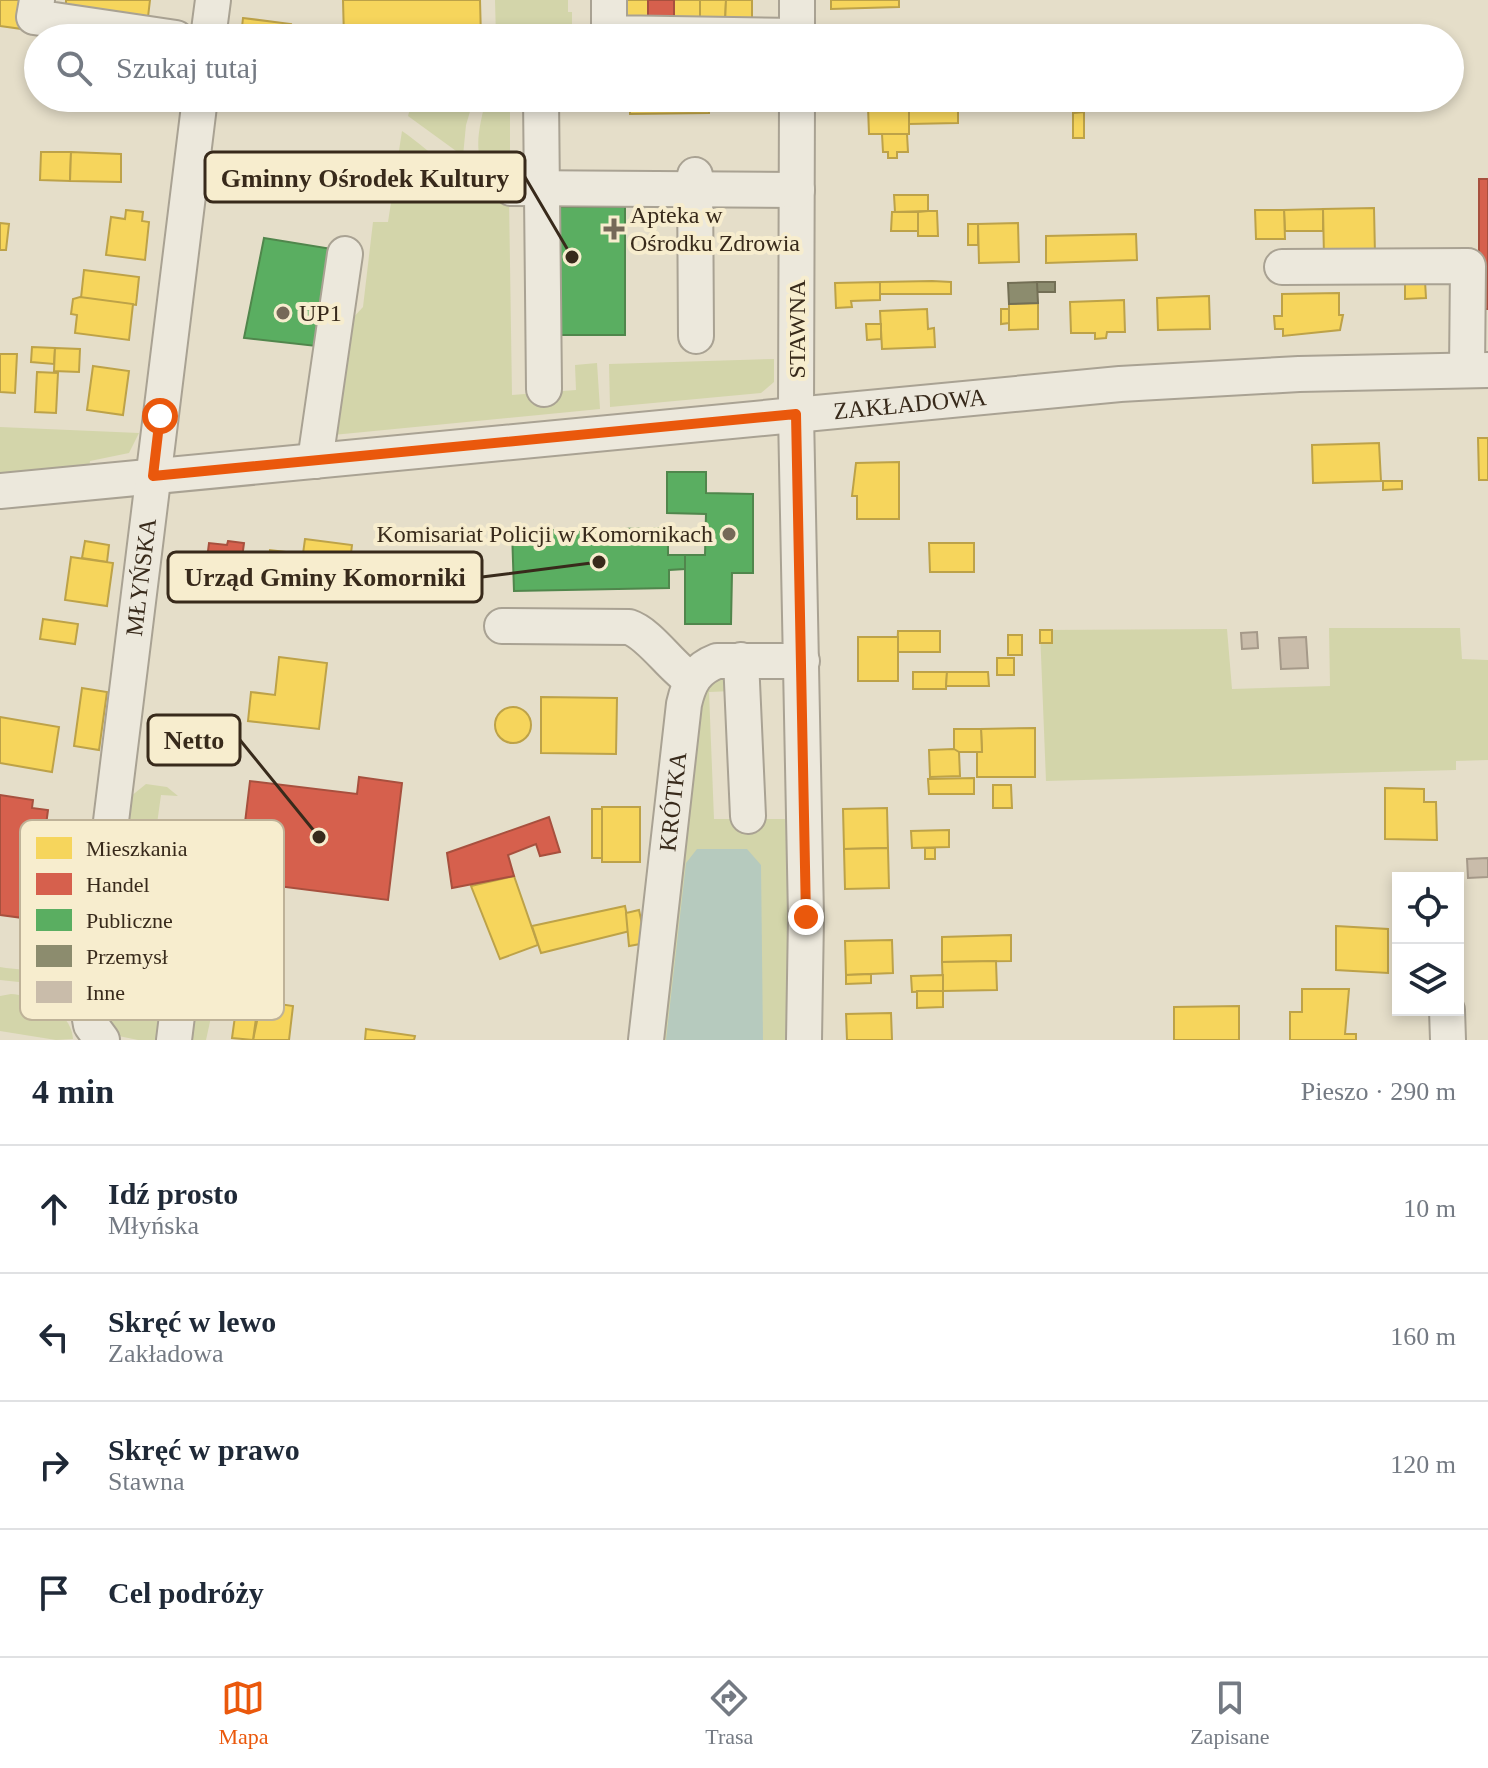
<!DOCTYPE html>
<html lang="pl">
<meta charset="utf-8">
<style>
:root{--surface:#fff;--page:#f2f2f3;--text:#1f2937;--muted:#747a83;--line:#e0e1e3;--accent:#ea580c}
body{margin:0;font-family:"Times New Roman",serif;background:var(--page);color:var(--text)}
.controls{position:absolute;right:24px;bottom:24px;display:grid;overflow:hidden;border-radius:0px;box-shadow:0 4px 12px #0003}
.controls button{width:72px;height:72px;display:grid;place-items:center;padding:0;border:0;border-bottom:2px solid var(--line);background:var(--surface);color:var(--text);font:40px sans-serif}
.stop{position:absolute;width:24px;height:24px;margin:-18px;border:6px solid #ea580c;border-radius:50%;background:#fff}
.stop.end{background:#ea580c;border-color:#fff;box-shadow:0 2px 8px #0008}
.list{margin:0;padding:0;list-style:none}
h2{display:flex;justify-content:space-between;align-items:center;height:104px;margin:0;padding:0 32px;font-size:34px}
h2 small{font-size:26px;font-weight:400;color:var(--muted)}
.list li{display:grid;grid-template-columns:52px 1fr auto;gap:24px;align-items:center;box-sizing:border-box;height:128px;padding:0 32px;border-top:2px solid var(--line)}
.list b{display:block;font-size:30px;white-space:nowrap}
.list p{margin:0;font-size:26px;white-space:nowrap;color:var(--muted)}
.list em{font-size:26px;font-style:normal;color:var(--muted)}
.icon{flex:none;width:44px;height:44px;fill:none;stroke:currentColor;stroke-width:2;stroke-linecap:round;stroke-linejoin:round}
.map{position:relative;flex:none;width:1488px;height:1040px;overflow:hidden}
.search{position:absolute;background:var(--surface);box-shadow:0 4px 12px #0003;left:24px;right:24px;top:24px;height:88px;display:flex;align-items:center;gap:20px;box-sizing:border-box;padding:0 28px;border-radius:44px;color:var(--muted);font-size:30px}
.sheet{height:616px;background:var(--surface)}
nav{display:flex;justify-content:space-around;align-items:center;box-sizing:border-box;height:112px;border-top:2px solid var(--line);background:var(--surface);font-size:22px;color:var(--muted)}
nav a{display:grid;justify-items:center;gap:4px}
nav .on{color:var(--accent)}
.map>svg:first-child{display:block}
.green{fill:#d3d5aa}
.water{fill:#b6cabe}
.homes{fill:#f6d55c;stroke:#bda248;stroke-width:2}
.shops{fill:#d6604d;stroke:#a7503e;stroke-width:2}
.public{fill:#5aae61;stroke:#50864c;stroke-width:2}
.industry{fill:#8c8c6e;stroke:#736f55;stroke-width:2}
.building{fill:#c9bcaa;stroke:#a59989;stroke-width:2}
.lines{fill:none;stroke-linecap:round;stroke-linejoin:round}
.minor-casing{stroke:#a9a293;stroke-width:38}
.minor{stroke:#ece8dc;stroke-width:34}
.route{stroke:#ea580c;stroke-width:10}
.poi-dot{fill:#756958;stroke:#f7edce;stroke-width:3}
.labels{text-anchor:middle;stroke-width:8;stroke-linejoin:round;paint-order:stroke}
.poi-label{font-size:24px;fill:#382a1b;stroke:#f7edce;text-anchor:start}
.street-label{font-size:24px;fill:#382a1b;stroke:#f7edce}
.key{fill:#f7edce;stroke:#beb298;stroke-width:2}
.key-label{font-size:22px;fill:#382a1b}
.leader{fill:none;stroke:#382a1b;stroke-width:3}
.callout-dot{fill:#382a1b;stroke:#f7edce;stroke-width:3}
.callout{fill:#f7edce;stroke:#382a1b;stroke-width:3}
.callout-label{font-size:26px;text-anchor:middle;font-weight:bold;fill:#382a1b}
</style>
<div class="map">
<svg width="1488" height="1040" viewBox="0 0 1488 1040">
<rect width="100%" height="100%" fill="#e5dec9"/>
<g class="green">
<path d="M495,0H568V12H572V38H496Z"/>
<path d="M413,98H474L466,125L463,156L408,116Z"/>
<path d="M486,98H510V171H528L502,181C466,167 480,127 486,98Z"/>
<path d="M402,131C430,150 476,196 509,198L512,395L576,390L575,365L597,363L600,409L333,435L338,334L363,307L373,222H388Z"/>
<path d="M774,359V382L761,393L610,407L609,364Z"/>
<path d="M0,427L139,433L129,453L90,461L89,469L0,476Z"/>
<path d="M1329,628H1460L1462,659L1488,660V760L1456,761V770L1046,781L1040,630L1227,629L1232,689L1330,686Z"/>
<path d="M722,672L733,691L709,692L714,819H787V1040H658L697,694Z"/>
<path d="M146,784L167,787L178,796L161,795L151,867L171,871L161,877L129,873L117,978L108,975L130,797Z"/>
<path d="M0,967L6,968L78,975L72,994L61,999L38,984L0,980Z"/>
<path d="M165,969L220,976L206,1040H138L109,1034L100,1015L105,989L161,993Z"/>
<path d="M11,994C35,996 71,1010 73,1039L56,1040L0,1031V996Z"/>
</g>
<path class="water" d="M697,849H747L761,865L763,1040H666L686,863Z"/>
<g class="homes">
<path d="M0,0H25L22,29L0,26Z"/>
<path d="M66,0H150L148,17L66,6Z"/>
<path d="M343,0H480L481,38H344Z"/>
<path d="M623,0H648V23L623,22Z"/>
<rect x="674" y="0" width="26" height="23"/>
<path d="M700,0H726L725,23H700Z"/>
<path d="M726,0H752V24L725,23Z"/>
<path d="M831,0H899V7L831,9Z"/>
<path d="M243,18L291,24L289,38H232L233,35L241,36Z"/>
<path d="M135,98H167L166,107L134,103Z"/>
<path d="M630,98H709V113L630,114Z"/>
<path d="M909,98H958V123L909,124Z"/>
<path d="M909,106V134H869L868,107Z"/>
<path d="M1084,112V138H1073V113Z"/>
<path d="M882,134H907L908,152H897V158H888V152H883Z"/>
<path d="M41,152H71L70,181L40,180Z"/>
<path d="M71,152L121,154V182L70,181Z"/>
<path d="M894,195H928V211L895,212Z"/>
<path d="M1374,208L1375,255L1324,257L1323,209Z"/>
<path d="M1323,209V231H1285L1284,210Z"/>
<path d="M126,210L143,212L142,221L149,222L145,260L106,255L111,217L125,219Z"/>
<path d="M1255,210H1284L1285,239H1256Z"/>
<path d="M928,211H937L938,236H918V212Z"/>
<path d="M892,212H918V231H891Z"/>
<path d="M0,223L9,224L6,250H0Z"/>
<path d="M1018,223L1019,262L979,263L978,224Z"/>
<rect x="968" y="224" width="10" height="21"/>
<path d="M1136,234L1137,260L1046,263V236Z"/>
<path d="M84,270L139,277L136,305L81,298Z"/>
<path d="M932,281L951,282V294H880V282Z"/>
<path d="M1405,281H1425L1426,298L1405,299Z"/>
<path d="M880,282V300L851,301L852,307L836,308L835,283Z"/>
<path d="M1339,293V315H1343L1340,330L1283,336V329H1275L1274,316H1282V294Z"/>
<path d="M1209,296L1210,329L1158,330L1157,298Z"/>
<path d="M80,297L133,304L129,340L75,333L77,315L71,314L73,299Z"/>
<path d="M1124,300L1125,332H1107L1106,338L1095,339V333H1071L1070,302Z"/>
<path d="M1038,303V329L1009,330V304Z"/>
<path d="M927,309L928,329L934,328L935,347L882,349L880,311Z"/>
<path d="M1001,309H1009V323L1001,324Z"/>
<path d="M866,324H881V339L867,340Z"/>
<path d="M32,347L55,348L54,364L31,362Z"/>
<path d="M55,348L80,349L79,372L54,371Z"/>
<path d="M0,354H17L15,393L0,392Z"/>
<path d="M93,366L129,371L123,415L87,410Z"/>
<path d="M37,372L58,373L56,413L35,412Z"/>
<path d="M1478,438H1488V480H1479Z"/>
<path d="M1379,443L1381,481L1313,483L1312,445Z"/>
<path d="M899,462V519H857V496H852L856,463Z"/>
<path d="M1383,481H1402V489L1383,490Z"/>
<path d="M305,539L352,545L346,593L266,581L270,550L303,554Z"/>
<path d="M85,541L109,545L107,562L82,558Z"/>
<path d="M929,543H974V572H930Z"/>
<path d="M71,557L113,563L107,606L65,600Z"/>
<path d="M43,619L78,624L75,644L40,639Z"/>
<rect x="1040" y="630" width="12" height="13"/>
<path d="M898,631H940V652H897Z"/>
<rect x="1008" y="635" width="14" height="20"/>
<rect x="858" y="637" width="40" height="44"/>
<path d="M279,657L327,663L319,729L248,721L251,692L275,695Z"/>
<rect x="997" y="658" width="17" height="17"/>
<path d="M913,672H947L946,689H913Z"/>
<path d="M947,672H988L989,686H946Z"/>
<path d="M82,688L107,692L99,750L74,746Z"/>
<path d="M541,697L617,698L616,754L541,753Z"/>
<circle cx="513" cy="725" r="18"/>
<path d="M0,717L59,727L52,772L0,763Z"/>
<path d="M1035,728V777H977V752H982L981,729Z"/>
<path d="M954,729H981L982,752H954Z"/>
<path d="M954,749L959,752L960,776L930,777L929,750Z"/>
<path d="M974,778V794H929L928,779Z"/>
<path d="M993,785H1011L1012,808H993Z"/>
<path d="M1385,788L1424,789V802H1436L1437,840L1385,839Z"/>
<rect x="602" y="807" width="38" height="55"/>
<path d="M887,808L888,848L844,849L843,809Z"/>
<rect x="592" y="809" width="10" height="49"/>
<path d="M949,830V847L912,848L911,831Z"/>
<path d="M888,848L889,888L845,889L844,849Z"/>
<rect x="925" y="848" width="10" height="11"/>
<path d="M514,876L538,945L500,959L471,886Z"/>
<path d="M625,906L630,931L541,953L532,926Z"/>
<path d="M639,910L646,943L629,946L626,913Z"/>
<path d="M1336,926L1388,929V973L1336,970Z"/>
<path d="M1011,935V961L942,962V937Z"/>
<path d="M892,940L893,973L846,975L845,941Z"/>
<path d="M996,961L997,990L943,991L942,962Z"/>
<path d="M871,974V983L846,984V975Z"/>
<path d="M943,975V991L912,992L911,976Z"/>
<path d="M1302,989H1349L1345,1034H1356V1040H1290V1012H1302Z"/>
<path d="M917,991H943V1007L917,1008Z"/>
<path d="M263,993L280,995L279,1004L293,1006L289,1040H253Z"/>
<path d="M237,1002L258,1004L253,1040L232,1038Z"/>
<path d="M1239,1006V1040H1174V1007Z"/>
<path d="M891,1013L892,1040H847L846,1014Z"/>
<path d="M366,1029L415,1036L414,1040H365Z"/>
</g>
<g class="shops">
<rect x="648" y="0" width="26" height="23"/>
<rect x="1479" y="179" width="9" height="130"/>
<path d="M228,541L244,543L239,580L205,575L209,543L227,545Z"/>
<path d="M359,777L402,783L388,900L238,881L250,781L357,794Z"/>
<path d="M0,795L33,800L32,808L48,810L34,915L23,913V918L0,915Z"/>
<path d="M549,817L560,852L540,856L536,844L508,855L514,876L452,888L447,853Z"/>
</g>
<g class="public">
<path d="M560,207H625V335H559Z"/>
<path d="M264,238L332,249L316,346L244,338Z"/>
<path d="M667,472H706V493L753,494V573H732L731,624H685V555H705L706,514L667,513Z"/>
<path d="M668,528V555H685V569L669,570V588L514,591L512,531Z"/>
</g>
<g class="industry">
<rect x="1037" y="282" width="18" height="10"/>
<path d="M1037,282L1038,303L1009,304L1008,283Z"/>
</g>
<g class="building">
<path d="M1257,632L1258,648L1242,649L1241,633Z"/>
<path d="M1306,637L1308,668L1281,669L1279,638Z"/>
<path d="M1488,858V877L1468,878L1467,859Z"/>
</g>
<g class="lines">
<g class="minor-casing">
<g id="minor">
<path d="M37,0L34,17L176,38"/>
<path d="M609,0V33L797,36"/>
<path d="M208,38L213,0"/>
<path d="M797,38V0"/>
<path d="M541,98L544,389"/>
<path d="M797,98L796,414L806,917L804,1040"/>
<path d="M695,175L696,336"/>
<path d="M511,188L797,190"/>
<path d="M1282,267L1468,266L1467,370"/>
<path d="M315,461L345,254"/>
<path id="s1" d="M0,491L1120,384L1299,374L1488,370"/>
<path d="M502,626L629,627C650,634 670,666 691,680"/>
<path d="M741,660L748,816"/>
<path d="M1447,1010L1448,1040"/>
<path id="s2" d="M102,1040L91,1025L88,1008L200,98"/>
<path d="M174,1040L177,1016"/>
<path id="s3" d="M646,1040L684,704C689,682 696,669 717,661H802"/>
</g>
</g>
<use href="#minor" class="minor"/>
</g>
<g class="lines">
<path class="route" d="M160,416L153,476L796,414L806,917"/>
</g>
<g class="poi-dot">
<path d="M610 217h8v8h8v8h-8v8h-8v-8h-8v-8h8z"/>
<circle cx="283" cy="313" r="8"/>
<circle cx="729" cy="534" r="8"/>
</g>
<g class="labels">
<g class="poi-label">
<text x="630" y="223">Apteka w<tspan x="630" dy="28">Ośrodku Zdrowia</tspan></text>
<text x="299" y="321">UP1</text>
<text x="713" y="542" text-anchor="end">Komisariat Policji w Komornikach</text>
</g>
<g class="street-label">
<text transform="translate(797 329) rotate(-90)" y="8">STAWNA</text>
<text dy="8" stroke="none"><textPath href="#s1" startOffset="914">ZAKŁADOWA</textPath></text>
<text dy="8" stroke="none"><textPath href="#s2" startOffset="470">MŁYŃSKA</textPath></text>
<text dy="8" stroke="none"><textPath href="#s3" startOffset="240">KRÓTKA</textPath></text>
</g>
</g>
<rect x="20" y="820" width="264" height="200" rx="12" class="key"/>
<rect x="36" y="837" width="36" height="22" fill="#f6d55c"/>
<rect x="36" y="873" width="36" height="22" fill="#d6604d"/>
<rect x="36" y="909" width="36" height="22" fill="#5aae61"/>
<rect x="36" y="945" width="36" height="22" fill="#8c8c6e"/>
<rect x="36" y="981" width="36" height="22" fill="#c9bcaa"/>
<g class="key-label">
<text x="86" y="856">Mieszkania</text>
<text x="86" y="892">Handel</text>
<text x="86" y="928">Publiczne</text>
<text x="86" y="964">Przemysł</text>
<text x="86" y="1000">Inne</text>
</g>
<path class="leader" d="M572 257L525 177M599 562L482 577M319 837L240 740"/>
<g class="callout-dot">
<circle cx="572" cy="257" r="8"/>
<circle cx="599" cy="562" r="8"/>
<circle cx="319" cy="837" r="8"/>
</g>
<g class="callout">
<rect x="205" y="152" width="320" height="50" rx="8"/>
<rect x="168" y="552" width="314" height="50" rx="8"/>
<rect x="148" y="715" width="92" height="50" rx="8"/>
</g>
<g class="callout-label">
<text x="365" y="187">Gminny Ośrodek Kultury</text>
<text x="325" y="586">Urząd Gminy Komorniki</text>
<text x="194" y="749">Netto</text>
</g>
</svg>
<div class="controls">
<button><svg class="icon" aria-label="locate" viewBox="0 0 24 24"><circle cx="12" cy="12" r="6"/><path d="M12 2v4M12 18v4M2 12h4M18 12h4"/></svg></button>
<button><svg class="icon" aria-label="layers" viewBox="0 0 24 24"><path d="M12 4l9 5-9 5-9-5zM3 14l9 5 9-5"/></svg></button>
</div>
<div class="stop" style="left:160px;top:416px"></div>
<div class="stop end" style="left:806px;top:917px"></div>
<div class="search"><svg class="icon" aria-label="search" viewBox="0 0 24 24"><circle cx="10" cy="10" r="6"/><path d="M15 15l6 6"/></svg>Szukaj tutaj</div>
</div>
<section class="sheet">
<h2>4 min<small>Pieszo · 290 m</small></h2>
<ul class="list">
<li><svg class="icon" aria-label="ahead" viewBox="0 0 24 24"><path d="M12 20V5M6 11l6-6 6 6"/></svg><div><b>Idź prosto</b><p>Młyńska</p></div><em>10 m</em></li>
<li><svg class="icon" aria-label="left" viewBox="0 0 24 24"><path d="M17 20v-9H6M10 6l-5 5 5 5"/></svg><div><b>Skręć w lewo</b><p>Zakładowa</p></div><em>160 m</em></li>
<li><svg class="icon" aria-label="right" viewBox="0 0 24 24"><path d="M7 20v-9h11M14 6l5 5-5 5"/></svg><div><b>Skręć w prawo</b><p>Stawna</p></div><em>120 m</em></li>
<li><svg class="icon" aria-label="arrive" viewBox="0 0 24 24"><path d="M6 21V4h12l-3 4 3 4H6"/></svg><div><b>Cel podróży</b></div></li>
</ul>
</section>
<nav>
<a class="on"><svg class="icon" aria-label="map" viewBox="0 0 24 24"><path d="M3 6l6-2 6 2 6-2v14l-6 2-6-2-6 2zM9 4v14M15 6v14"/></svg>Mapa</a>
<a><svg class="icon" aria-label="directions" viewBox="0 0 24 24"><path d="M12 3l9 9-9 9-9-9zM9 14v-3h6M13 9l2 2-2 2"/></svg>Trasa</a>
<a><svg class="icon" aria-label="saved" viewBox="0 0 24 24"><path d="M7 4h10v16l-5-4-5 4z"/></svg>Zapisane</a>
</nav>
